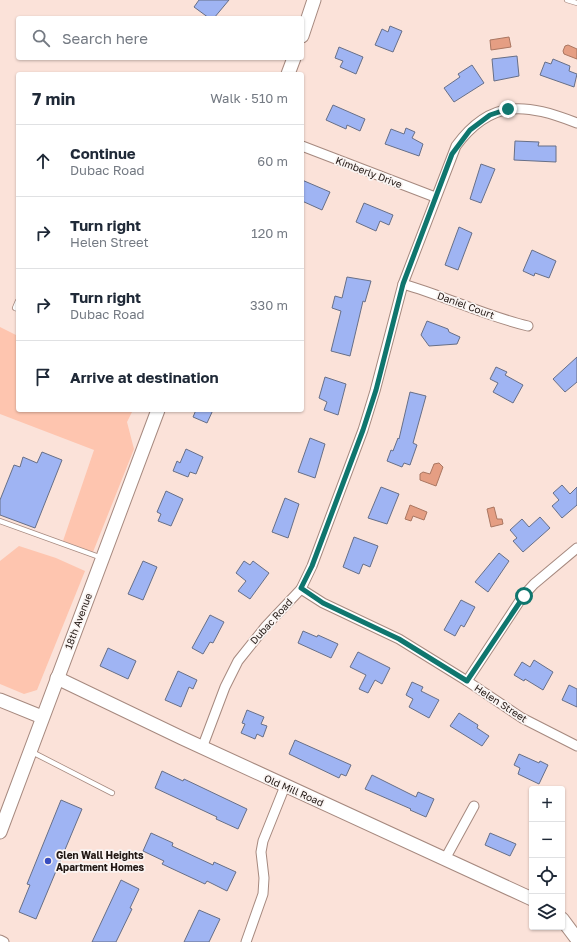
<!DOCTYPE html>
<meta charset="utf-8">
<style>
:root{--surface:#fff;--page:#f6f6f7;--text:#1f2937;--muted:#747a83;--line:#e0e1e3}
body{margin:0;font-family:"Golos Text",sans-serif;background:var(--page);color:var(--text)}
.controls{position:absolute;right:12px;bottom:12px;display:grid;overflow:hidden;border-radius:4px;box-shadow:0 1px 3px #0004}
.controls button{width:36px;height:36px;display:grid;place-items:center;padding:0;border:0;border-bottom:1px solid var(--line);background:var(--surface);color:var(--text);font:20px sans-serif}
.stop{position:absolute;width:12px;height:12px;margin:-9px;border:3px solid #0f766e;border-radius:50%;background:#fff}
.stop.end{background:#0f766e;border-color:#fff;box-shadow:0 1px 4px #0008}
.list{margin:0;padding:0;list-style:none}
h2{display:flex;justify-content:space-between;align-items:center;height:52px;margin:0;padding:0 16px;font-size:17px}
h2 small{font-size:13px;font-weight:400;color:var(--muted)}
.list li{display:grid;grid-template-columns:26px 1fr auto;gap:12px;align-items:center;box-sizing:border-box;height:72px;padding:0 16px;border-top:1px solid var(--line)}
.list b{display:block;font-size:15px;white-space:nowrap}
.list p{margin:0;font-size:13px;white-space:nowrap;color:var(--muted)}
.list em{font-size:13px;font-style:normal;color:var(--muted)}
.icon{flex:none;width:22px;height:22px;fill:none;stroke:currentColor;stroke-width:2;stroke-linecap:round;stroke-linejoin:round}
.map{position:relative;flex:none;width:577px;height:942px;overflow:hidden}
.search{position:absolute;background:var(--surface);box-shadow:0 1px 3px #0004;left:16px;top:16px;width:288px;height:44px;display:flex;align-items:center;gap:10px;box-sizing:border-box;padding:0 14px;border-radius:4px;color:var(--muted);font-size:15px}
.panel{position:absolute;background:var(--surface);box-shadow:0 1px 3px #0004;left:16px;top:72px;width:288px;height:340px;border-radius:4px}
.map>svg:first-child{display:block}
.green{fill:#fec5af}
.water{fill:#e59e83;stroke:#aa7661}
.building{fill:#9fb4f3;stroke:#676f87}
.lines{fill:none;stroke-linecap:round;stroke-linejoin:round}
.lane-casing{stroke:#a6897f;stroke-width:6}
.street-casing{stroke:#a6897f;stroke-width:11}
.secondary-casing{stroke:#a6897f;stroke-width:15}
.lane{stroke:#fff;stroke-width:4.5}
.street{stroke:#fff;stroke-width:9}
.secondary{stroke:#fff;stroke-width:13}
.route{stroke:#0f766e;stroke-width:5}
.poi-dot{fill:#374dbf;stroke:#faf4f2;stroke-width:1.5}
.labels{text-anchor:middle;stroke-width:3.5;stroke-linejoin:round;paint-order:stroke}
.street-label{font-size:10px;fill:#211713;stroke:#faf4f2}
.poi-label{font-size:10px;font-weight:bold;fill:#211713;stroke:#faf4f2;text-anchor:start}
</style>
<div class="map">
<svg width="577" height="942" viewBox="0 0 577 942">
<rect width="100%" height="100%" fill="#fbe2d9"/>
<g class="green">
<path d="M0,327L18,336V410H133L127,422L134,449L93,552L63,541L94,450L0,414Z"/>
<path d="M19,546L56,558L85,571L37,690L24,694L0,684V561Z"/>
</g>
<g class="water">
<path d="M509,37L511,47L491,50L490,40Z"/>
<path d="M568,45L577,49V59L564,54L563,51L565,46Z"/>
<path d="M439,463L443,467L436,486L420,480V474L423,472L430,474L434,464Z"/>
<path d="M410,505L427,512L424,520L413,516L411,521L405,519Z"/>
<path d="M494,507L497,519H502L503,524L491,527L487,509Z"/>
</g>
<g class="building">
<path d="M199,0H229L214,18H209L194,7Z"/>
<path d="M390,26L402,31L393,52L375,45L382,29L388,32Z"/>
<path d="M339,47L363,57L356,74L340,67L343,61L335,58Z"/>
<path d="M517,56L519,76L494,81L492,59Z"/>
<path d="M553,59L570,66L569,71L577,74L574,87L540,75L545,62L551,64Z"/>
<path d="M472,65L484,83L454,102L444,88L460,77L458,74Z"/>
<path d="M333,105L365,119L360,131L347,125L346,129L326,120Z"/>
<path d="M406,128L415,132L412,138L423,144L419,156L385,144L391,129L404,134Z"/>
<path d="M515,141L539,142L538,146H556V162L514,160Z"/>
<path d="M481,164L495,169L481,203L470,199Z"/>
<path d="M302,180L330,192L322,210L302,201Z"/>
<path d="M364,203L393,215L389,225L380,221L376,231L356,222Z"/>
<path d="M459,227L472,233L458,270L445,265Z"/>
<path d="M532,250L556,261L549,278L535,273L534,276L523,271Z"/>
<path d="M347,277L371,281L365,302L363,301L350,356L331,351L341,311L332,308L335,296L342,298Z"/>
<path d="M427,321L448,329L449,332L460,337L457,344L429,346L421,335Z"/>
<path d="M577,357V382L565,392L553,379Z"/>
<path d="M496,367L507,372L505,375L523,385L513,403L493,392L498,383L490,379Z"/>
<path d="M325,377L346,384L338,415L324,410L327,402L319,398Z"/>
<path d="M410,392L426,396L413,443L417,445L410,465L404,463L402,467L387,461L391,450L393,451L398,438L399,439Z"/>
<path d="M196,410H213L207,423L193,417Z"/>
<path d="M310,438L325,444L315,478L298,472Z"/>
<path d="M186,449L203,457L196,474L190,472L188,477L173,471L177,461L180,463Z"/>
<path d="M42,452L62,460L35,528L0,515V500L14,465L20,467L23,457L37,463Z"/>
<path d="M562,485L570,494L577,487V505L562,518L552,506L559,500L553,493Z"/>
<path d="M381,487L399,494L387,524L368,518Z"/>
<path d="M166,491L183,499L171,526L158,521L161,514L157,512Z"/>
<path d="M285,498L299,504L288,538L272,532Z"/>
<path d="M540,517L550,528L523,552L513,541L517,538L510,530L522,519L529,527Z"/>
<path d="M354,537L378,546L370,567L363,564L359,574L343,567Z"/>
<path d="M499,553L509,561L488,592L475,582Z"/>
<path d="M143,561L157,567L143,600L128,594Z"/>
<path d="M244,561L250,565L253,561L269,573L250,599L238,591L246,581L236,573Z"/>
<path d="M461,600L475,607L464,627L461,625L455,636L444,630Z"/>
<path d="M210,615L224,622L213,643L210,642L203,654L192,648Z"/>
<path d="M303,631L317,637L318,635L338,644L331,658L298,643Z"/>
<path d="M108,648L136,661L128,679L100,666Z"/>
<path d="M358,652L390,668L382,684L375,680L368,693L359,689L366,675L350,667Z"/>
<path d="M534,660L553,672L543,690L525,679L524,681L514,675L522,662L530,667Z"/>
<path d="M178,671L197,680L193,689L189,687L181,707L165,700Z"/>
<path d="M412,682L423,687L421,691L439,700L429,718L409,707L413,699L406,695Z"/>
<path d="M569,685L577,689V707L562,700Z"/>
<path d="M247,710L264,717L261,724L267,726L263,737L257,734L255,739L241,733L245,724L242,723Z"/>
<path d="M459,713L478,725L477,728L489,736L482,746L450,726Z"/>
<path d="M295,740L351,765L346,776L341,774L339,778L289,754Z"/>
<path d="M519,754L539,763L540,761L548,765L539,784L518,774L520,768L514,765Z"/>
<path d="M162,771L183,781L184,779L247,809L238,829L216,819L217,817L155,788Z"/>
<path d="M372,775L416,797L418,792L434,799L426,817L410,810L411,809L365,789Z"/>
<path d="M61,800L82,809L36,919L19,912L30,885L27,884Z"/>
<path d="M151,833L173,843L172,846L213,865L214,862L236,872L227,891L207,881L205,884L162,864L164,861L143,851Z"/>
<path d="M490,833L516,844L510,856L485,845Z"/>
<path d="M121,880L139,889L130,908L132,909L116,942H92Z"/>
<path d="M199,910L220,919L209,942H184Z"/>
</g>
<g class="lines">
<g class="lane-casing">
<g id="lane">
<path d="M567,0L577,3"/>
<path d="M18,301L15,308L18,309"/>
<path d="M0,521L102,558"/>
<path d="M32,752L112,793"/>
</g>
</g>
<g class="street-casing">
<g id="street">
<path d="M302,146L435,197"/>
<path d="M403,284C445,296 485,316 528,326"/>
<path d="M301,589L323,603L399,639L467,681L522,718L577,746"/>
<path d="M467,681L523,596L534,584L577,548"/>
<path d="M202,748L225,687L238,661L266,626L301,589L312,566L363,430L375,391L403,284L456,146C492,97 527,104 577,123"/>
<path d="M445,859L474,806"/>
<path d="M0,940L4,942"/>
<path d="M246,942L263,894L264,878L261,852L263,841L285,786"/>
</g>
</g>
<g class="secondary-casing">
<g id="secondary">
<path d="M302,36L314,0"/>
<path d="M288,74L294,58"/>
<path d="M57,678L182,738L532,899"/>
<path d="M0,700L42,717"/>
<path d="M0,832L158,410"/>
<path d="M562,919L577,939"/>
</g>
</g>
<use href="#lane" class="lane"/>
<use href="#street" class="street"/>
<use href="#secondary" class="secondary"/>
</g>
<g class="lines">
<path class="route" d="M508,109L490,115L470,130L452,154L403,284L376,390L363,430L312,566L301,588L323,603L399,639L467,681L524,596"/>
</g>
<circle class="poi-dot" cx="48" cy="861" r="4"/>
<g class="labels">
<g class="street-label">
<text transform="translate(369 172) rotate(21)" y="4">Kimberly Drive</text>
<text transform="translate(466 305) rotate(20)" y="4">Daniel Court</text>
<text transform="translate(78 621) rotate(-69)" y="4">18th Avenue</text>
<text transform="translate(271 621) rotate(-48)" y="4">Dubac Road</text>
<text transform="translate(501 703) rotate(33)" y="4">Helen Street</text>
<text transform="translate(294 790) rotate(24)" y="4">Old Mill Road</text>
</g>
<g class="poi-label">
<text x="56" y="859">Glen Wall Heights<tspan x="56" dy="12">Apartment Homes</tspan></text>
</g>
</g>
</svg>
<div class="controls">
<button>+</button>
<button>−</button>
<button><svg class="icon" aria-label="locate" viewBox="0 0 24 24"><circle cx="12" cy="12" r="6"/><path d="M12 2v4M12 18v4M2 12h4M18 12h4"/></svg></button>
<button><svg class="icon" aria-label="layers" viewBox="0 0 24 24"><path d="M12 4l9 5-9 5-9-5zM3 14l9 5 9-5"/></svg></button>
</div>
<div class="stop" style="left:524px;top:596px"></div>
<div class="stop end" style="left:508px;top:109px"></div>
<div class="search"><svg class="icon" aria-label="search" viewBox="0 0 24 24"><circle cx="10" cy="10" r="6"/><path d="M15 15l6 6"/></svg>Search here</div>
<section class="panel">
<h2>7 min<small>Walk · 510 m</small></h2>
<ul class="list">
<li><svg class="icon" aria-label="ahead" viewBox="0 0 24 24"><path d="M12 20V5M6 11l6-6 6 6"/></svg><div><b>Continue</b><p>Dubac Road</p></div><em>60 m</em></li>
<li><svg class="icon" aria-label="right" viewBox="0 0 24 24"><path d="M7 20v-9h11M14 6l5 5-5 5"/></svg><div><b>Turn right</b><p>Helen Street</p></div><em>120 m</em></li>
<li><svg class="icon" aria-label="right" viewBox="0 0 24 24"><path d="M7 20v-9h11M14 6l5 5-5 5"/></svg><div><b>Turn right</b><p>Dubac Road</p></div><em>330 m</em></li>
<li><svg class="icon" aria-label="arrive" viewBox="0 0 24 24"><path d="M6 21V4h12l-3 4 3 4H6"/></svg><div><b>Arrive at destination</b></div></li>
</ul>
</section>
</div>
